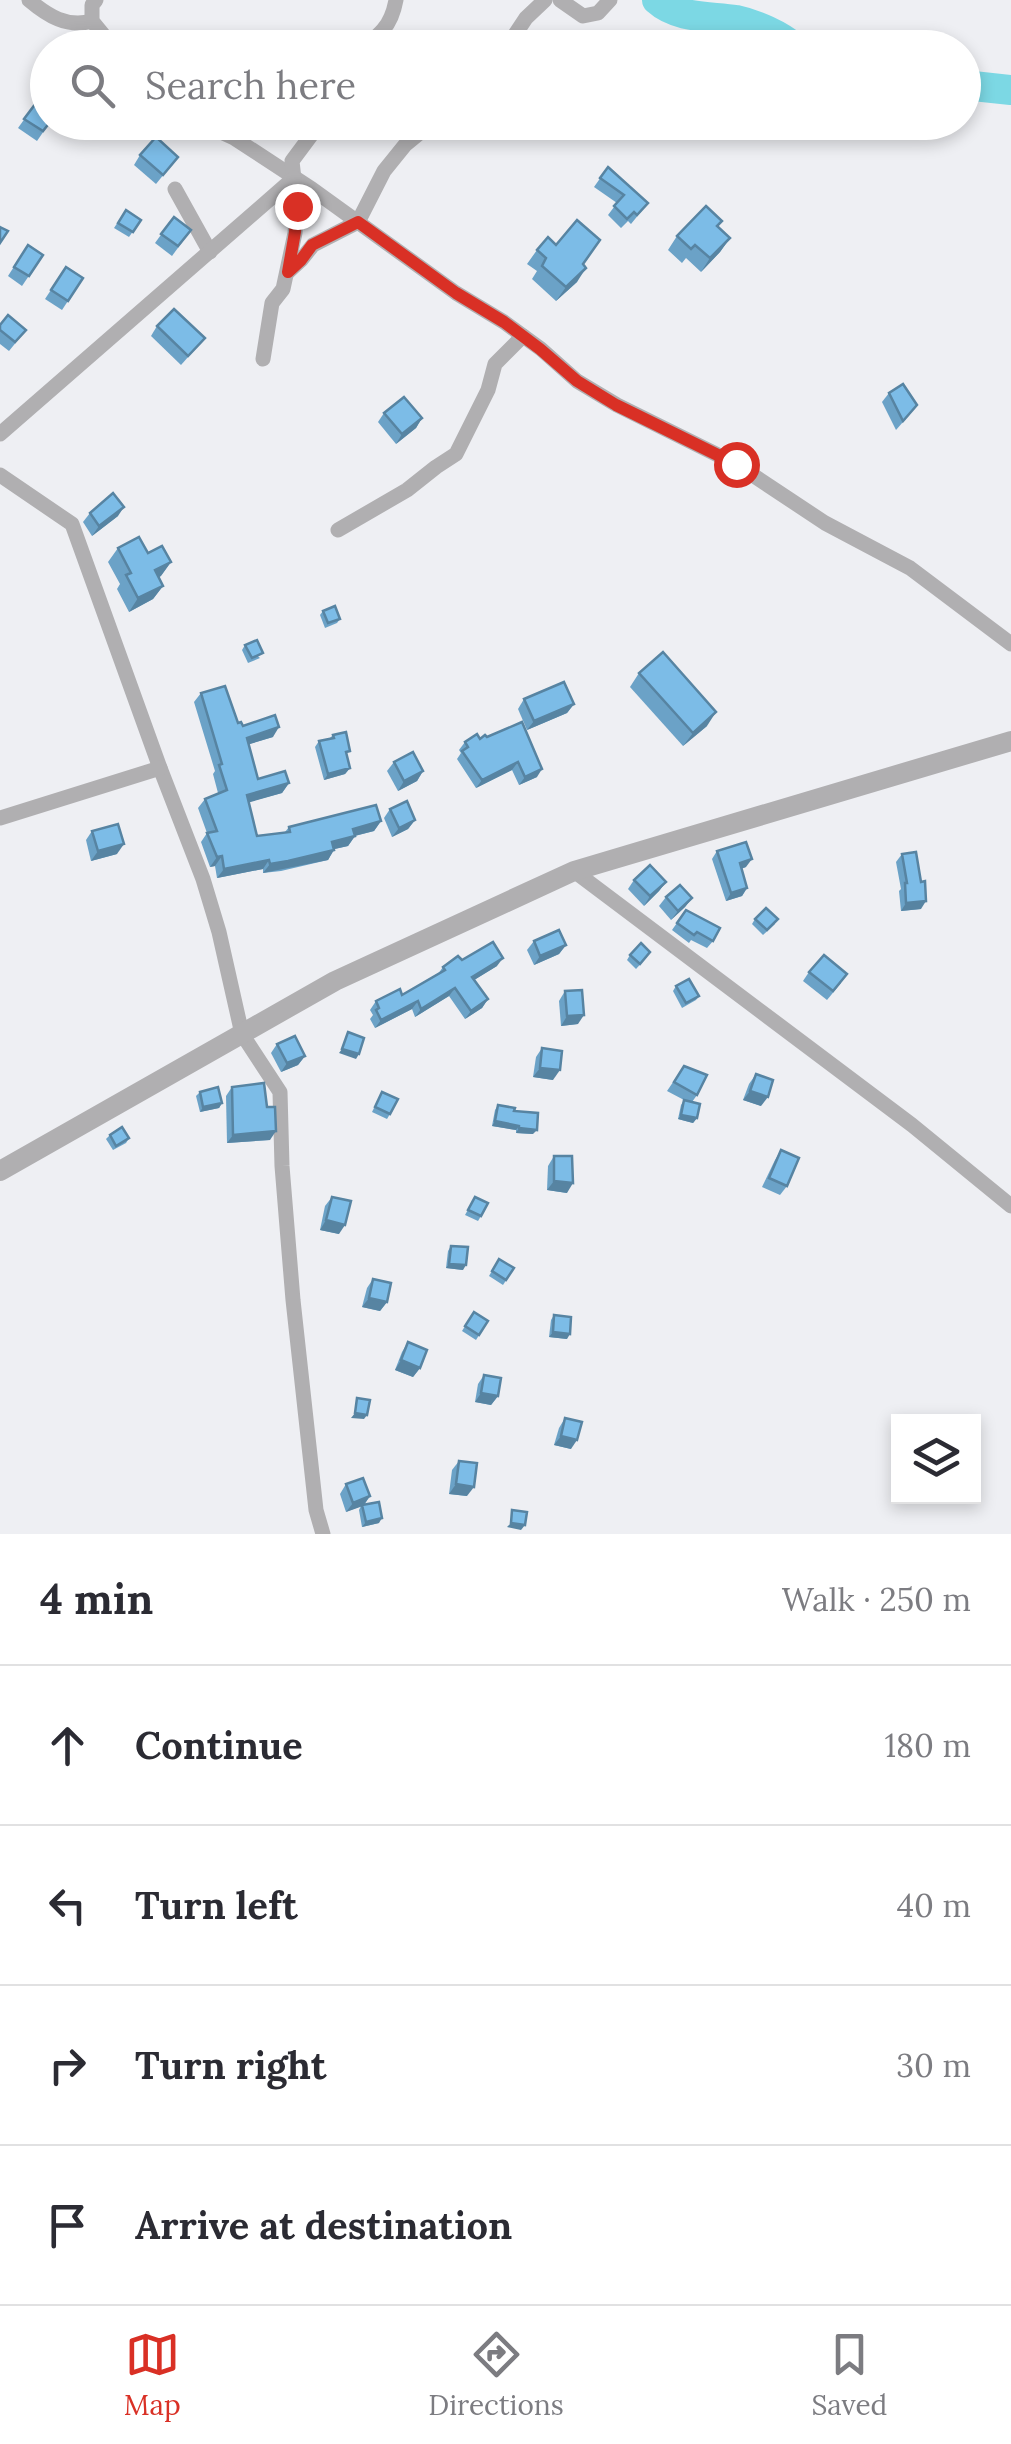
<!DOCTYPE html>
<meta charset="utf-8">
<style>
:root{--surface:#fff;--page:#f7f7f7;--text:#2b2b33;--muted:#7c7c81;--line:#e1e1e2;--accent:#d93025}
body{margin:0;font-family:Lora,serif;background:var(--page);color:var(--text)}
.controls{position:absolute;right:30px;bottom:30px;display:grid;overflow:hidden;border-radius:0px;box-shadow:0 5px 15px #0003}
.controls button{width:90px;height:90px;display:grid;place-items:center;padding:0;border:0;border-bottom:2px solid var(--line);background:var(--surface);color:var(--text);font:50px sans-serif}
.stop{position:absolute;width:30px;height:30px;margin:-22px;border:8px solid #d93025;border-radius:50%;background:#fff}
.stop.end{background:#d93025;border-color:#fff;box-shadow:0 2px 10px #0008}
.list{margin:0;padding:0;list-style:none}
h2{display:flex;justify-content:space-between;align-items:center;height:130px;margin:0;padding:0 40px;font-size:42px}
h2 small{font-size:32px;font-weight:400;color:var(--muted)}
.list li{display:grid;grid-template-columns:65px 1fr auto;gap:30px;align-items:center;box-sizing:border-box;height:160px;padding:0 40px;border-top:2px solid var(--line)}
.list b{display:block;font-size:38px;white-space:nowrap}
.list em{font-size:32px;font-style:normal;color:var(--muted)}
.icon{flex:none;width:55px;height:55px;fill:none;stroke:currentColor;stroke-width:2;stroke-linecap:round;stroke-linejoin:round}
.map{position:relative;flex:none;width:1011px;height:1534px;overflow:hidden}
.search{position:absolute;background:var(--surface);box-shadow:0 5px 15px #0003;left:30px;right:30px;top:30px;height:110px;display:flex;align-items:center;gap:25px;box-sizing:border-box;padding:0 35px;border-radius:55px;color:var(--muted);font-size:38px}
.sheet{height:770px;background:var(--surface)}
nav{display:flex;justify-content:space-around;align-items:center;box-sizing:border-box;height:140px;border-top:2px solid var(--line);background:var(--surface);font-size:28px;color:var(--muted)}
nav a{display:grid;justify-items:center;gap:5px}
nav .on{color:var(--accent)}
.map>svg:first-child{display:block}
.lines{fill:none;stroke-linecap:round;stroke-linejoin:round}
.river{stroke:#7cd8e4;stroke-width:30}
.minor{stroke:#b0afb1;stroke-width:15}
.tertiary{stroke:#b0afb1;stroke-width:20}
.wall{fill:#6ba2c7}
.shaded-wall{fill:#5784a2}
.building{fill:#7cbce7;stroke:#5784a2;stroke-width:2.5}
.route{stroke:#d93025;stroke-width:12}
</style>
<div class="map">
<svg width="1011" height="1534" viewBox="0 0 1011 1534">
<rect width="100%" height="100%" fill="#eeeff3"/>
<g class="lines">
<g class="river">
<path d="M657,0C678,19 710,16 736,20C755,24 780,35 795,48"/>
<path d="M964,85L1011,90"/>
</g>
<g class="minor">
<path d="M29,0C48,16 67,28 92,21"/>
<path d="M96,0L92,5V21L114,48"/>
<path d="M560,0L583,16L598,13L610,0"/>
<path d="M367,48C371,40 377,37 383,30C391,21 394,11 396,0"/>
<path d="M506,48L526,18L545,0"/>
<path d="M199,122L234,138L312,189L456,293L504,322L541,349L577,381L617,405L736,464L825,523L910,568L1011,644"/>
<path d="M175,189L210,252"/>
<path d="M288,272L301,260L313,245L358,222L384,171L405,145L433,122"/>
<path d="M263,359L272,303L283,289L295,233L297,206L292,161L321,122"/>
<path d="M0,434L294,178"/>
<path d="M0,475L72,524L160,768L203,879L219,932L242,1034L280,1092L282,1166L293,1300L316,1510L323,1534"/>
<path d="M338,530L407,490L436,467L456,454L488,390L495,364L523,336"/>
<path d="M0,818L160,768"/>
<path d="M574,871L912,1125L1011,1206"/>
</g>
<path class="tertiary" d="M0,1171L335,981L574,871L1011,741"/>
</g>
<g class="wall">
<path d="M36,103L50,122L37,141L18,128Z"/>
<path d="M140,155L178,157L156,184L134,165Z"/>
<path d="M608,167L648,203L631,224L628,221L621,228L608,215L617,203L594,187Z"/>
<path d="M126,210L141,220L129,237L114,228Z"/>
<path d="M174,217L191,230L172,256L155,243Z"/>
<path d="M718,227L730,238L720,252L701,272L686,258L682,263L668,250L677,236Z"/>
<path d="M28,245L43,255L22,286L8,276Z"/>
<path d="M556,245L583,264L577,282L556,301L532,279L537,271L527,264L537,250Z"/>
<path d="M66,267L83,278L62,310L45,299Z"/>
<path d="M0,325L26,330L9,351L0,344Z"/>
<path d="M157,326L205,338L181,365L151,336Z"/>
<path d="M889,393L910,414L896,430L882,402Z"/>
<path d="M384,413L422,418L416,428L396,444L378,422Z"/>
<path d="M90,513L118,516L92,536L83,522Z"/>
<path d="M118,548L148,553L171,562L159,578L163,586L153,599L129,612L117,589L120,584L108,562Z"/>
<path d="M323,611L340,619L337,623L325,628L320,615Z"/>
<path d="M245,645L260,658L248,663L242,650Z"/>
<path d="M639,673L707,726L683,746L630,687Z"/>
<path d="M201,693L243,726L273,737L249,744L258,779L289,783L282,793L248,802L257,836L285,832L289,827L381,821L374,831L355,836L348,846L334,849L328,860L281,871L263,873V869L217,878L215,866L210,867L201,842L207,833L198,808L205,799L218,793L213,774L215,771L194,702Z"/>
<path d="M524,699L574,704L567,713L527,730L518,709Z"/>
<path d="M333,735L347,756L350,768L345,774L324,780L315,747L319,741L330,738Z"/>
<path d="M485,735L537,777L519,785L512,770L476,788L457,759L461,753L459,750L465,742L480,739Z"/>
<path d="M394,762L423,771L417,781L398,791L387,771Z"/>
<path d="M390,809L415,820L408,829L392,837L384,818Z"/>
<path d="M92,831L117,854L91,861L86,840Z"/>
<path d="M717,851L746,867L741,869L747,888L742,896L726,901L712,859Z"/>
<path d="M902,854L921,882V909L901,911L899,891L901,889L896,862Z"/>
<path d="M634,880L666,882L659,891L644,906L628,889Z"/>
<path d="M666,897L692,898L685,907L671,920L659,906Z"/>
<path d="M686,910L713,941L707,948L691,940L689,943L672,930Z"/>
<path d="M755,919L775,924L763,935L752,924Z"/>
<path d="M534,941L566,945L559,954L534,965L527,950Z"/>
<path d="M630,955L647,957L636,969L627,960Z"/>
<path d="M462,960L497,966L474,980L488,999L482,1008L465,1019L449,996L415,1017L412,1009L375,1028L370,1019L373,1015L370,1010L376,1001L402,995L438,974L443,967Z"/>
<path d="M809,972L841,983L827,1000L803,981Z"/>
<path d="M676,986L699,996L696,1000L682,1008L673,991Z"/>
<path d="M565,991L578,1024L561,1026L559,1001Z"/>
<path d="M277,1044L305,1056L298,1065L281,1072L271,1053Z"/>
<path d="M542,1048L553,1080L533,1077L536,1057Z"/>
<path d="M684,1066L697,1095L692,1102L697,1118L693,1123L678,1119L681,1105L684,1100L667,1091Z"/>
<path d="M756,1074L761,1106L743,1100L749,1084Z"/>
<path d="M232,1087L270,1140L227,1143L226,1096Z"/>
<path d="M200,1092L222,1103L219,1108L200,1112L196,1096Z"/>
<path d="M382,1092L390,1114L387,1119L372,1112Z"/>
<path d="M498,1105L514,1111L533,1134L516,1133V1130L492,1126L495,1110Z"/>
<path d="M110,1135L129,1138L126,1143L113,1150L106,1139Z"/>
<path d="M781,1150L787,1186L780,1195L762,1187L775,1160Z"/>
<path d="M554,1156L567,1193L547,1190L548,1166Z"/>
<path d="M332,1197L339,1234L320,1230L325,1206Z"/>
<path d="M475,1197L481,1216L478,1221L465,1215Z"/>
<path d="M451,1246L463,1270L446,1268L448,1251Z"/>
<path d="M499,1259L514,1268L503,1285L489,1276Z"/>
<path d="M373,1279L387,1302L380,1311L362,1307L367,1288Z"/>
<path d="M474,1312L488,1321L476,1340L462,1331Z"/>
<path d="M554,1315L567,1339L549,1337L551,1320Z"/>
<path d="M408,1342L420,1368L413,1377L395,1370L402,1352Z"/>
<path d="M484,1375L498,1396L491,1405L475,1402L478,1384Z"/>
<path d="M565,1418L571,1449L554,1445L559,1428Z"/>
<path d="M459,1461L467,1496L449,1494L452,1470Z"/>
<path d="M346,1484L370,1496L364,1505L379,1523L362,1527L359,1510L361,1506L346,1512L340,1494Z"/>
</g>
<g class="shaded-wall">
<path d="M730,238L720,252L701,272L710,258Z"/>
<path d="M586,268L577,282L556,301L566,287Z"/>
<path d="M422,418L416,428L396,444L402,434Z"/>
<path d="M124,507L118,516L92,536L99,526Z"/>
<path d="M171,562L161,576L145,584L155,570Z"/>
<path d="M163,586L153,599L129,612L138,598Z"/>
<path d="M574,704L567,713L527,730L534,721Z"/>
<path d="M716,712L707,726L683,746L693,733Z"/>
<path d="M279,727L273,737L240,747L247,738Z"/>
<path d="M518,762L512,770L476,788L482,780Z"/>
<path d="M350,768L345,774L324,780L328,774Z"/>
<path d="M542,769L537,777L519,785L525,777Z"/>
<path d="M423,771L417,781L398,791L404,781Z"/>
<path d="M289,783L282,793L240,805L247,795Z"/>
<path d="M415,820L408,829L392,837L399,828Z"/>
<path d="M381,821L374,831L346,838L353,829Z"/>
<path d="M355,836L348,846L326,851L332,842Z"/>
<path d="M124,844L117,854L91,861L98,851Z"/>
<path d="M334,850L328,860L263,873L270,864Z"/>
<path d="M222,856L215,866L210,867L217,857Z"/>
<path d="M752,859L746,867L734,871L740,863Z"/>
<path d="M269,860L263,869L217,878L224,869Z"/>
<path d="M666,882L659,891L644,906L650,896Z"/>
<path d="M747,888L742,896L726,901L731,893Z"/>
<path d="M692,898L685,907L671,920L678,911Z"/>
<path d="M926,901L921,909L901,911L906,903Z"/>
<path d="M566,945L559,954L534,965L540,956Z"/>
<path d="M503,958L497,966L466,985L472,977Z"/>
<path d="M455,988L449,996L415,1017L421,1009Z"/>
<path d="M488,999L482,1008L465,1019L471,1011Z"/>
<path d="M418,1001L412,1009L375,1028L381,1020Z"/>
<path d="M584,1015L578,1024L561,1026L567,1016Z"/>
<path d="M342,1049L359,1054L356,1059L339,1053Z"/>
<path d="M305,1056L298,1065L281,1072L287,1063Z"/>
<path d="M540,1068L560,1070L553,1080L533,1077Z"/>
<path d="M750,1091L768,1097L761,1106L743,1100Z"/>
<path d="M222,1103L219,1108L200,1112L203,1107Z"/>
<path d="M681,1115L697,1118L693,1123L678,1119Z"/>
<path d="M495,1121L519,1126L516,1130L492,1126Z"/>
<path d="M519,1128L537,1130L533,1134L516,1133Z"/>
<path d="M276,1131L270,1140L227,1143L233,1135Z"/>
<path d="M554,1181L573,1183L567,1193L547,1190Z"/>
<path d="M326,1220L345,1225L339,1234L320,1230Z"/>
<path d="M449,1264L466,1265L463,1270L446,1268Z"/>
<path d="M369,1298L387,1302L380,1311L362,1307Z"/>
<path d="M553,1332L570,1334L567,1339L549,1337Z"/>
<path d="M401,1360L420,1368L413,1377L395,1370Z"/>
<path d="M481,1393L498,1396L491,1405L475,1402Z"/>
<path d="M355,1413L367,1415L364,1419L351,1418Z"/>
<path d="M561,1436L577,1440L571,1449L554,1445Z"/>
<path d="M456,1484L474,1487L467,1496L449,1494Z"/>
<path d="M370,1496L363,1506L346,1512L353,1503Z"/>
<path d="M382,1518L379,1523L362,1527L366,1522Z"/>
<path d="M511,1523L525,1525L521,1530L507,1527Z"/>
</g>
<g class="building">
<path d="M36,103L48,111V122H50L43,131L24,119Z"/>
<path d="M156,137L178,157L163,175L140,155Z"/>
<path d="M608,167L648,203L637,215L634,212L627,219L614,206L624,195L600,178Z"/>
<path d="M706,206L722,221L717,226L730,238L710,258L695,245L691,249L677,236Z"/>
<path d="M126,210L141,220L133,232L118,223Z"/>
<path d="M174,217L191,230L178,246L161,234Z"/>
<path d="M577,220L600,240L583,264L586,268L566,287L542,266L546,258L537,250L548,237L556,245Z"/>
<path d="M0,227L8,231L0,243Z"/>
<path d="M28,245L43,255L29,276L14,267Z"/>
<path d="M66,267L83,278L68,301L51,290Z"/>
<path d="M174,309L205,338L188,356L157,326Z"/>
<path d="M8,315L26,330L15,342L0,330V325Z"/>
<path d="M903,384L917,405L903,421L889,393Z"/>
<path d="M404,397L422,418L402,434L384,413Z"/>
<path d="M113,493L124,507L99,526L90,513Z"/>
<path d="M139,537L148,553L162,546L171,562L155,570L163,586L138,598L126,575L131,573L118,548Z"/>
<path d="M335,606L340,619L328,623L323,611Z"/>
<path d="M257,640L263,653L252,658L245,645Z"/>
<path d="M663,652L716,712L693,733L639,673Z"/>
<path d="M564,682L574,704L534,721L524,699Z"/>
<path d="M225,686L238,723L241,722L243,726L275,715L279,727L247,738L258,779L285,771L289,783L247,795L257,836L290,832L289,827L376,805L381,821L353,829L355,836L332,842L334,850L288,861L270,864L269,860L224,869L222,856L217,857L207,833L217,831L205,799L227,790L219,765L222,764L201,693Z"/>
<path d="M522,722L542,769L525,777L518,762L482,780L462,751L468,747L465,742L477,734L480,739L485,735L487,737Z"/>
<path d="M346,732L350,751L346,752L350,768L328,774L319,741L334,738L333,735Z"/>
<path d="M413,752L423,771L404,781L394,762Z"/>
<path d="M407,801L415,820L399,828L390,809Z"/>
<path d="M118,824L124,844L98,851L92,831Z"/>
<path d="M746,842L752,859L740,863L747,888L731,893L717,851Z"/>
<path d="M916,852L921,882L925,881L926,901L906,903L905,883H907L902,854Z"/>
<path d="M650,865L666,882L650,896L634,880Z"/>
<path d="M680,885L692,898L678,911L666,897Z"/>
<path d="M766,908L778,919L767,930L755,919Z"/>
<path d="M686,910L720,928L713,941L697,932L694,935L677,923Z"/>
<path d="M559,930L566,945L540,956L534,941Z"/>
<path d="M493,942L503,958L472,977L488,999L471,1011L455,988L421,1009L418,1001L381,1020L376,1010L379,1008L376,1001L400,989L402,995L445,970L443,967L458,956L462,960Z"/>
<path d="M641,943L650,952L640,964L630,955Z"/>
<path d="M824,955L847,974L833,991L809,972Z"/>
<path d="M689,979L699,996L686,1003L676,986Z"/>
<path d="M582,990L584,1015L567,1016L565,991Z"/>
<path d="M348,1032L364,1038L359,1054L342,1049Z"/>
<path d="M295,1036L305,1056L287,1063L277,1044Z"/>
<path d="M542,1048L562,1051L560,1070L540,1068Z"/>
<path d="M684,1066L707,1075L697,1095L674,1082Z"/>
<path d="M756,1074L773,1080L768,1097L750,1091Z"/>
<path d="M264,1083L267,1107H275L276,1131L233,1135L232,1087Z"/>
<path d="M218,1087L222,1103L203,1107L200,1092Z"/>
<path d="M382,1092L398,1099L390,1114L375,1107Z"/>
<path d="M684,1100L700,1104L697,1118L681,1115Z"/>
<path d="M498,1105L515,1108L514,1111L538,1113L537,1130L519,1128V1126L495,1121Z"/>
<path d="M122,1127L129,1138L116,1146L110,1135Z"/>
<path d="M781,1150L799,1158L787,1186L769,1178Z"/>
<path d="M554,1156H572L573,1183L554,1181Z"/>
<path d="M332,1197L351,1201L345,1225L326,1220Z"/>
<path d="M475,1197L488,1203L481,1216L468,1210Z"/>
<path d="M451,1246L468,1247L466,1265L449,1264Z"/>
<path d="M499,1259L514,1268L506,1280L492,1271Z"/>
<path d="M373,1279L391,1283L387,1302L369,1298Z"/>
<path d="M474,1312L488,1321L479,1335L465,1326Z"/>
<path d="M554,1315L571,1317L570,1334L553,1332Z"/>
<path d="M408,1342L427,1350L420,1368L401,1360Z"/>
<path d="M484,1375L501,1378L498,1396L481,1393Z"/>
<path d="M357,1398L370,1400L367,1415L355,1413Z"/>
<path d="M565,1418L582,1422L577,1440L561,1436Z"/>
<path d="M459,1461L477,1463L474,1487L456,1484Z"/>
<path d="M363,1478L370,1496L353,1503L346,1484Z"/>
<path d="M379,1502L382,1518L366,1522L362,1505Z"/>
<path d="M512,1510L527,1512L525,1525L511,1523Z"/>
</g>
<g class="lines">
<path class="route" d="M297,206L295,232L288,272L301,260L312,245L358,222L456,293L504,322L540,349L577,381L616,405L736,464"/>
</g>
</svg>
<div class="controls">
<button><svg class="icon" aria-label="layers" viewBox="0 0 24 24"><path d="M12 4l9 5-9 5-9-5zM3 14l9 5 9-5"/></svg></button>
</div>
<div class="stop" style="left:736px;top:464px"></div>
<div class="stop end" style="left:297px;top:206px"></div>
<div class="search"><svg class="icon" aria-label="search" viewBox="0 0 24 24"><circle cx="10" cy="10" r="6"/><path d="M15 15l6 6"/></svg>Search here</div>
</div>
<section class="sheet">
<h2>4 min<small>Walk · 250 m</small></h2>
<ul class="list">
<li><svg class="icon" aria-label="ahead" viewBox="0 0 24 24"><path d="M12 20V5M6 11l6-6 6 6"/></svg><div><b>Continue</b></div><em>180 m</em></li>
<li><svg class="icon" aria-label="left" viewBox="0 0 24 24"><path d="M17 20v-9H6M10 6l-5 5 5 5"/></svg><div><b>Turn left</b></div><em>40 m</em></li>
<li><svg class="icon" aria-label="right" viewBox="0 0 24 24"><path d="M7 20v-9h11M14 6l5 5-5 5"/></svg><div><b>Turn right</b></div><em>30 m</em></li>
<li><svg class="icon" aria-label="arrive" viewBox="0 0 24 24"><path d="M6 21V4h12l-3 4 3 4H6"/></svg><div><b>Arrive at destination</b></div></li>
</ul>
</section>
<nav>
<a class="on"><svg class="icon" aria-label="map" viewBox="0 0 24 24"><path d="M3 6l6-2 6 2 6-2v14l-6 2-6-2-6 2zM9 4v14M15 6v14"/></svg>Map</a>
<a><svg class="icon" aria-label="directions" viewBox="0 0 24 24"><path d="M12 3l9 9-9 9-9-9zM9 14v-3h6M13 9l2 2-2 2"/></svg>Directions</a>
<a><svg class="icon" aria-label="saved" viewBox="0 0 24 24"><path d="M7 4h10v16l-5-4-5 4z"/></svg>Saved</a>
</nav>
